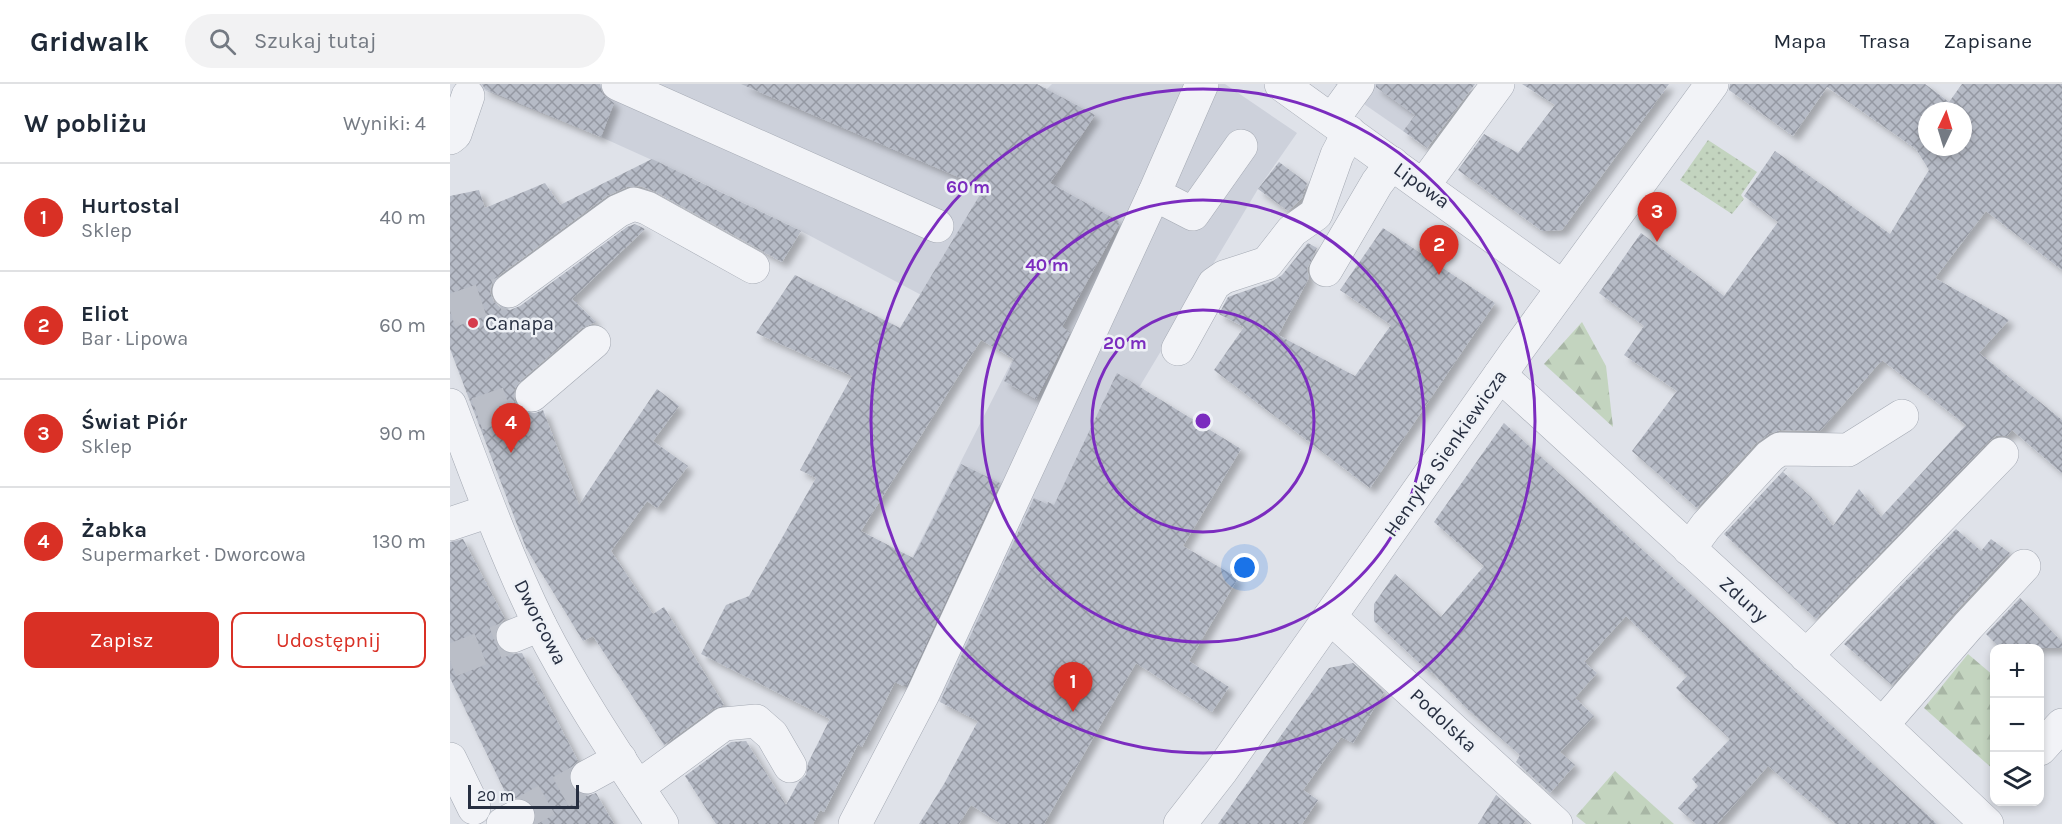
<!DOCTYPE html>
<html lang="pl">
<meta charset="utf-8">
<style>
:root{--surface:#fff;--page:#f2f2f3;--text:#1f2937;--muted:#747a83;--line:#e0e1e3;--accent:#d93025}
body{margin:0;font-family:Karla,sans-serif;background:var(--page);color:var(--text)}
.controls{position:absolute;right:18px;bottom:18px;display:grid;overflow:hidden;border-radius:12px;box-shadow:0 3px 9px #0003}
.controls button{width:54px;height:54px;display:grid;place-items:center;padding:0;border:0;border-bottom:2px solid var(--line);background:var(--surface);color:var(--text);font:30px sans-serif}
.compass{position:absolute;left:1468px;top:18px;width:54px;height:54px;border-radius:50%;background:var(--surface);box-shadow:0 3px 9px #0003;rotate:4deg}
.scale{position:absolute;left:18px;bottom:15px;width:111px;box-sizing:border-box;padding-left:6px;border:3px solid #272f41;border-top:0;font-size:16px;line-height:21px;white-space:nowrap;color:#272f41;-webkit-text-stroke:4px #eef1f6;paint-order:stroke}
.you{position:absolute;left:795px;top:484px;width:21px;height:21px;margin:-15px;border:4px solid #fff;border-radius:50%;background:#1a73e8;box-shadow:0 0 0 9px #1a73e833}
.badge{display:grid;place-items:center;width:39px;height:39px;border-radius:50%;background:var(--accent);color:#fff;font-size:20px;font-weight:700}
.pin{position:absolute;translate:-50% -50px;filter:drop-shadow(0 2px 3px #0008)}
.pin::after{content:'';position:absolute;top:32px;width:21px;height:18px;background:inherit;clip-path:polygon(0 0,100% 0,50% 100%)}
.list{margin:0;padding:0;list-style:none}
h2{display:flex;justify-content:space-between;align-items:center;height:78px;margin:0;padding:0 24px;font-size:26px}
h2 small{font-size:20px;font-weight:400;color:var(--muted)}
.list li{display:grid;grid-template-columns:39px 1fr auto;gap:18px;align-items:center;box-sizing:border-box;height:108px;padding:0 24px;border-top:2px solid var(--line)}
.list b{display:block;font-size:22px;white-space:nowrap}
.list p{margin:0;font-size:20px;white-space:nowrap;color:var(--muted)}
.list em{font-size:20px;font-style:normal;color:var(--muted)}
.actions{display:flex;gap:12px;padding:18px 24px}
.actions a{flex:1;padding:14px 0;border:2px solid var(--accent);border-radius:12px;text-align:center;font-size:21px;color:var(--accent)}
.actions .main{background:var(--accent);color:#fff}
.icon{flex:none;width:33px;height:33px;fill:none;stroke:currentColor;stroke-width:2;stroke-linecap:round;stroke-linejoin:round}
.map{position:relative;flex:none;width:1612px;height:740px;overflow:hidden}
header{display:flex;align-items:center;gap:36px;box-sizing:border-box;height:84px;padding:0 30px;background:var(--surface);border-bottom:2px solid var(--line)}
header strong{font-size:28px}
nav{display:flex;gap:33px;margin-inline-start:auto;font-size:21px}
.search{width:420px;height:54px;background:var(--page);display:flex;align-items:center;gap:15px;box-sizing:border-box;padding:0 21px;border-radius:33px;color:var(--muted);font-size:22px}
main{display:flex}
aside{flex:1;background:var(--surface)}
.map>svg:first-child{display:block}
.built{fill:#cdd1db}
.grass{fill:url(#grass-dots)}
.forest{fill:url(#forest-firs)}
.building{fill:url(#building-cross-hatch);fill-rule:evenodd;filter:url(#shadow)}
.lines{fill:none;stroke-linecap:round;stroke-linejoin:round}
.minor-tunnel{stroke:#babec7;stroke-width:33;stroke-dasharray:33 16;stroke-linecap:butt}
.minor-casing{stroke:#a4a9b3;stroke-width:34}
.minor{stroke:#f2f3f7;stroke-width:33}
.ring{fill:none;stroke:#7b2cbf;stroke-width:3}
.poi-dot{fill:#d63b4c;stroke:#eef1f6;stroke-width:2}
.labels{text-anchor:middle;stroke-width:5;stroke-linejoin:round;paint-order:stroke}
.street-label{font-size:20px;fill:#272f41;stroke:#eef1f6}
.poi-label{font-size:20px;fill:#272f41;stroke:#eef1f6;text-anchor:start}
.centre{fill:#7b2cbf;stroke:#eef1f6;stroke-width:3}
.ring-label{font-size:18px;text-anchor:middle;font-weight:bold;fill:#7b2cbf;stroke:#eef1f6;stroke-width:5;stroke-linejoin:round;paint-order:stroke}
</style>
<header>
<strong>Gridwalk</strong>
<div class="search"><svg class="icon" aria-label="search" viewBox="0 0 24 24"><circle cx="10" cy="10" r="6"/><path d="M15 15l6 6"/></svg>Szukaj tutaj</div>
<nav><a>Mapa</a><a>Trasa</a><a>Zapisane</a></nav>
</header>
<main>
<aside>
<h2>W pobliżu<small>Wyniki: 4</small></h2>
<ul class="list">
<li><span class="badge">1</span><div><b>Hurtostal</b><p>Sklep</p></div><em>40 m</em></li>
<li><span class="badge">2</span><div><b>Eliot</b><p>Bar · Lipowa</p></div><em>60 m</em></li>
<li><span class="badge">3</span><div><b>Świat Piór</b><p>Sklep</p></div><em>90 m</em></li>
<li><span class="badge">4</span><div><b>Żabka</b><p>Supermarket · Dworcowa</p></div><em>130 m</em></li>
</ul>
<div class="actions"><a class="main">Zapisz</a><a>Udostępnij</a></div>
</aside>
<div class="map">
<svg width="1612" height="740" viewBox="0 0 1612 740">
<defs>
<pattern id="grass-dots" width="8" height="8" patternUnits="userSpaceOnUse" patternTransform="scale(1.5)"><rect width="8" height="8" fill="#c3d4bf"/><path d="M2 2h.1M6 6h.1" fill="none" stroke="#a8b6a5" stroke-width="1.8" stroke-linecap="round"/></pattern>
<pattern id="forest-firs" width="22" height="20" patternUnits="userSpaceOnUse" patternTransform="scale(1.5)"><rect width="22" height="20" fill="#c3d4bf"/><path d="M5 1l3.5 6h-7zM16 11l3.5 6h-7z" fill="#a8b6a5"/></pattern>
<pattern id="building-cross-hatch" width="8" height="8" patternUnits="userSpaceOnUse" patternTransform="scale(1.5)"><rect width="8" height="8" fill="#b6bbc6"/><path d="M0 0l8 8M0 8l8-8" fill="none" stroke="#9498a2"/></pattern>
<filter id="shadow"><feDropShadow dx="5.5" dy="5.5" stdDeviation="3" flood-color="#0004"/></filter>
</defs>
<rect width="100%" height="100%" fill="#dfe2e9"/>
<g class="built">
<path d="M19,0H585L597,5L602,0H775L847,49L808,105L684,312L601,498L528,637L489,617L445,598L409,578L569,263L351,147L244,95L151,53Z"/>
<path d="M885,0H987L953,47Z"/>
</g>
<path class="grass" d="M1258,56L1307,88L1291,111L1294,115L1282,130L1230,96Z"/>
<g class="forest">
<path d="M1132,238L1156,282L1163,343L1094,280Z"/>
<path d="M1518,570L1544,592V686L1474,624Z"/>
<path d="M1165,687L1224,740H1136L1126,732Z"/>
</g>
<g class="building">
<path d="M32,0H150L153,11L164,19L151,53L35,5Z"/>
<path d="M291,0H587L645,31L600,99L670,138L612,243L620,248L586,315L554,297L564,275L531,256L411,447L463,474L511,380L550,399L457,601L455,600L453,602L445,598L412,663L408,660L374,728L370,726L363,740H266L235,692L281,658L296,657L336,721L348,699L356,691L358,679L380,635L251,570L276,521L299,512L366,394L350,386L402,292L306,249L345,191L450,244L534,104Z"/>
<path d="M926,0H1025L977,64L953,47L965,31L926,3Z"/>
<path d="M1072,0H1219L1112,146L1092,147L1008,86L1034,50L1068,69L1105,21Z"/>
<path d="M1280,0H1475L1499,18L1512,0H1612V186L1536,127L1485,194L1559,236L1529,269L1612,336V389L1562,346L1557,352H1546L1539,357L1366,535L1274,450L1336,384H1337L1333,388L1361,413L1383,442L1409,405L1431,433L1516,341L1432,276L1370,347L1330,346L1319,350L1306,359L1247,424L1182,367L1227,307L1174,271L1194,242L1149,209L1191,149L1274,212L1328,138L1294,112L1325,67L1440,150L1479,86L1466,65L1377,3L1343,52L1279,6ZM1477,27H1513V63H1477Z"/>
<path d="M202,75L351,147L332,178L206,108L190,102L177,103L157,112L48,192L42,199L40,208L44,218L51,224L60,226L70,222L177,143L185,140L195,145L122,215L146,238L132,244L70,297L65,304L64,314L67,323L75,328L85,329L93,326L129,421L207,305L229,322L203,357L238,382L207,424L197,417L161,467L203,530L214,523L274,621L263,625L214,661L143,552L133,557L76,464L0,265V112L29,106L35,124L95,99L110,121Z"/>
<path d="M829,78L857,99L852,114L838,127L808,105Z"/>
<path d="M933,144L1045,219L920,404L764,286L794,243L769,230L778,213L823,197L832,191L858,159L867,164L857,185L859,194L828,251L905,292L941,241L890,206Z"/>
<path d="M667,289L791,365L733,462L788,494L739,577L779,603L762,628L686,579L594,740H551L521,721L509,740H469L494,700L528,637L490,618L584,414L597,420L598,418L604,421Z"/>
<path d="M1054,339L1231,501L1487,740H1386L1318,682L1267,740H1246L1228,724L1248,702L1242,695L1280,655L1226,604L1237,592L1176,532L1134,578L1147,589L1125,614L1144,632L1110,668L1125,681L1100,709L1066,678L1070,671L1015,623L982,588L980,589L924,537V520L945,490L991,533L1034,482L984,438Z"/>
<path d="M1506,445L1531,467L1541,455L1560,469L1504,529L1442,601L1394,560Z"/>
<path d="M13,455L55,535L48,541L45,549L46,560L52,567L60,570L72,569L128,677L121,684L118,693L120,701L128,709L137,712L146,709L164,740H85L87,732L85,724L78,716L69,713L59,716L0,594V458Z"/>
<path d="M1570,514L1612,558V564H1550L1536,550Z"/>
<path d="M903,579L934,608L903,659L891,653L853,706L868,716L852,740H768L879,584Z"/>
<path d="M1046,711L1075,737L1073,740H1028Z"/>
</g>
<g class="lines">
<g class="minor-tunnel">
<path d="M0,227L59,207"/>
<path d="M27,330L82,311"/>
<path d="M0,577L63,552"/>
<path d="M68,732L137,693"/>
</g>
<g class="minor-casing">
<g id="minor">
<path d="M168,0L487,142"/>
<path d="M752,0L704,110L743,130L791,62"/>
<path d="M831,0L1113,203"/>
<path d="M882,36L908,0"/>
<path d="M0,54L5,50L18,12"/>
<path d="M973,102L1048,0"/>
<path d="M876,186L927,99L942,79"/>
<path d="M59,207L168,127L184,120L197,124L303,183"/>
<path d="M728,265L764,200L774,193L817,179L842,147L866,130L887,71L899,48"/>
<path d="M1050,291L1432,641L1537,740"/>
<path d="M82,311L144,258"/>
<path d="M0,321C28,395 55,470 90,541C125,610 170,676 212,740"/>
<path d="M0,440L39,427"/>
<path d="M1239,465L1256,442L1320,372L1330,365L1398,366L1452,332"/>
<path d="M880,533L1106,740"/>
<path d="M63,552L90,541"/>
<path d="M1356,572L1552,370"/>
<path d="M1432,641L1518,542L1574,482"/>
<path d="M1590,665L1612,641"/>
<path d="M0,675L24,724"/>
<path d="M137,693L170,675"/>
<path d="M188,703L274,640L306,637L322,651L340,682"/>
<path d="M53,740L68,732"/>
<path d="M405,740L473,610L704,110"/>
<path d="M730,740L772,686L1066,268L1262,0"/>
</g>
</g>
<use href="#minor" class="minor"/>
</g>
<g class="ring">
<circle cx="753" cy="337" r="111"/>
<circle cx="753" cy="337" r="221"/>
<circle cx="753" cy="337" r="332"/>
</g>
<circle class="poi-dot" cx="23" cy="239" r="6"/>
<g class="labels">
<g class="street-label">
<text transform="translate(972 101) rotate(36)" y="7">Lipowa</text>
<text transform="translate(995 369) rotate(-55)" y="7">Henryka Sienkiewicza</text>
<text transform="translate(1294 515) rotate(42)" y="7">Zduny</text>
<text transform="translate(91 538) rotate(63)" y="7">Dworcowa</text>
<text transform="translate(994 636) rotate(43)" y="7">Podolska</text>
</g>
<g class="poi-label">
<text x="35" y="246">Canapa</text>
</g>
</g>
<circle cx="753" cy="337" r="9" class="centre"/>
<g class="ring-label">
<text x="518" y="109">60 m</text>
<text x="597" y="187">40 m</text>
<text x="675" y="265">20 m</text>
</g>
</svg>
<div class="controls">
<button>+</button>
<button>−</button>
<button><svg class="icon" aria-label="layers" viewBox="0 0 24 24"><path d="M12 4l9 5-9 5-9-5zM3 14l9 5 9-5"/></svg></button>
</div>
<svg class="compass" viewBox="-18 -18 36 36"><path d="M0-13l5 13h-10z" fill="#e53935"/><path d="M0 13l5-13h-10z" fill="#747a83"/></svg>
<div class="scale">20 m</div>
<div class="you"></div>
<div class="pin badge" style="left:623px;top:628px">1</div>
<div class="pin badge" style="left:989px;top:191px">2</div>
<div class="pin badge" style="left:1207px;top:158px">3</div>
<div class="pin badge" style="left:61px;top:369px">4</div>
</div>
</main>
